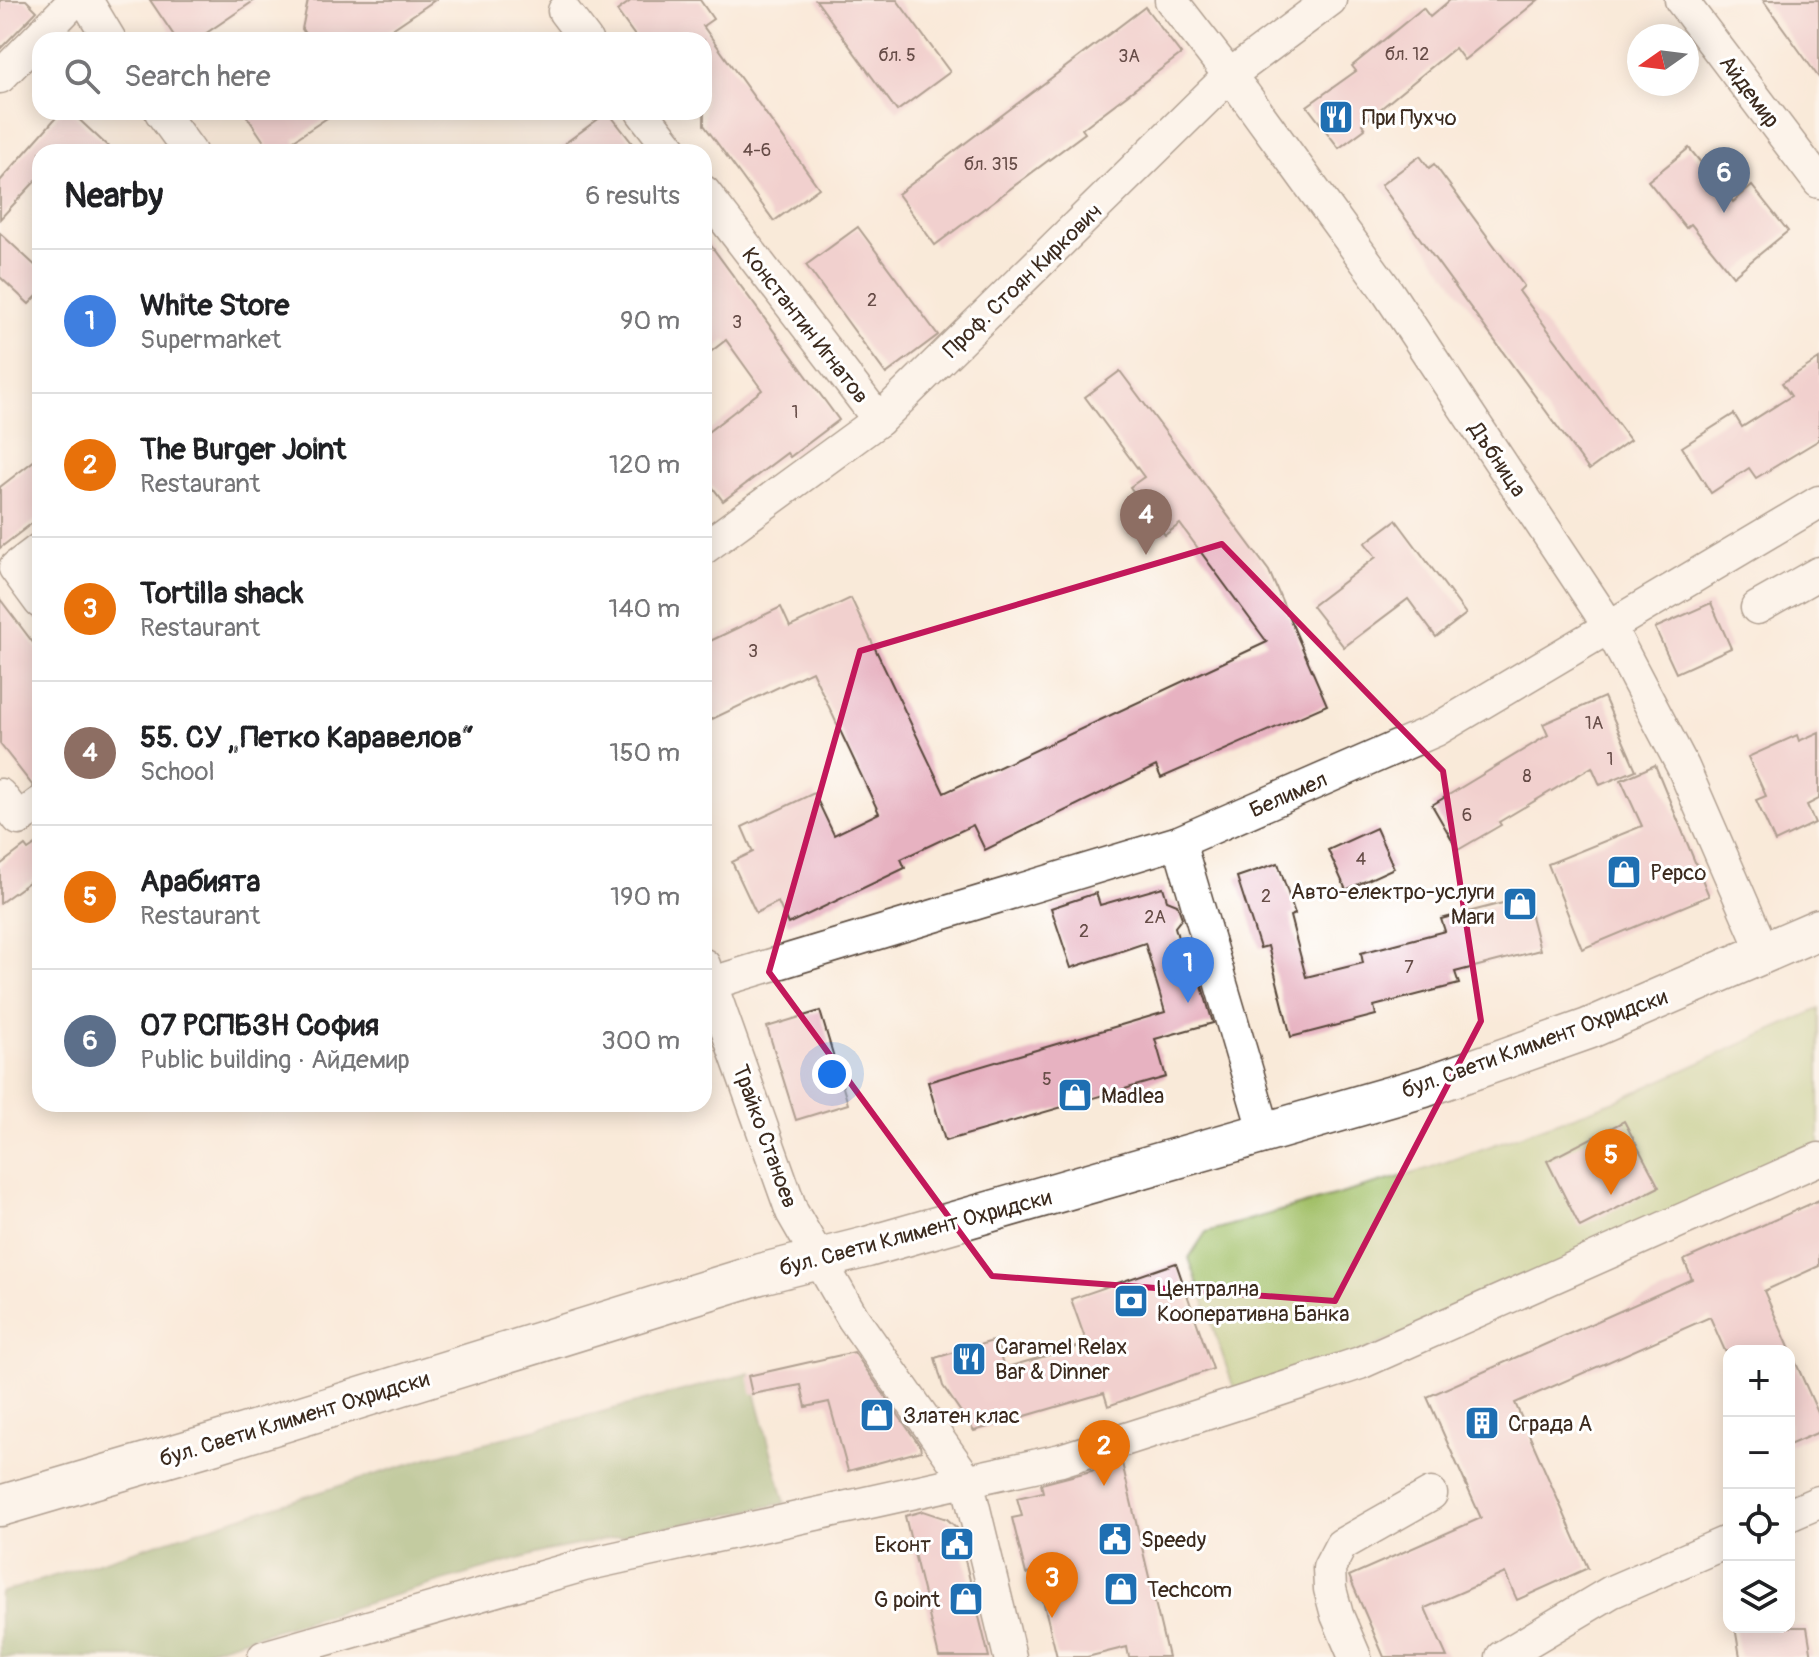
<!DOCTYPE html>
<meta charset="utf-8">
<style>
:root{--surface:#fff;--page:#f2f2f2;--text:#202124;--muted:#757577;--line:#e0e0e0;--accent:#1f6fb2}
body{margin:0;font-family:Pangolin,sans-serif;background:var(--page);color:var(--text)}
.controls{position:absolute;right:24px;bottom:24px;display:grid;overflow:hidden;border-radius:16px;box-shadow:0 4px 20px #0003}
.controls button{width:72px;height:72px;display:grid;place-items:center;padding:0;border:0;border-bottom:2px solid var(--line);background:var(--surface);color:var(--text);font:40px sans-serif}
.compass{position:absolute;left:1627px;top:24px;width:72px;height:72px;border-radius:50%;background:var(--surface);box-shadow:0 4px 20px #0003;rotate:256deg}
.you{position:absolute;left:832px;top:1074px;width:28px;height:28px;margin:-20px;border:6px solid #fff;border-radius:50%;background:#1a73e8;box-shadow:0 0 0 12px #1a73e833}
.badge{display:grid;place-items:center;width:52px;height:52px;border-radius:50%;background:var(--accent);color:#fff;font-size:26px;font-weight:700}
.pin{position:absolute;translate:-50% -66px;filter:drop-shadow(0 2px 4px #0008)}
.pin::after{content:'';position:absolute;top:42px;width:28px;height:24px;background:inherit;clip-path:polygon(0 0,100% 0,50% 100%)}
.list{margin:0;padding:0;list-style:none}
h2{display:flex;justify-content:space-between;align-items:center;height:104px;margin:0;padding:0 32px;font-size:34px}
h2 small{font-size:26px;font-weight:400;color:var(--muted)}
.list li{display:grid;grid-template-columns:52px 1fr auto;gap:24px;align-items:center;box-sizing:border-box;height:144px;padding:0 32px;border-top:2px solid var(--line)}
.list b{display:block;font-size:30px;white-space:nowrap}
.list p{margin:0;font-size:26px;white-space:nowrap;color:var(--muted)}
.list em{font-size:26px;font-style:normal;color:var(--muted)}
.icon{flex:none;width:44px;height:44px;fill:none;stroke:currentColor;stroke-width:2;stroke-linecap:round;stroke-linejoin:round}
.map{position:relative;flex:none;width:1819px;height:1657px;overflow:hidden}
.search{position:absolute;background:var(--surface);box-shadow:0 4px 20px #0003;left:32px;top:32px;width:680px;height:88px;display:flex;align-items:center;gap:20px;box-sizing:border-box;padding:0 28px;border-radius:24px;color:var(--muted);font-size:30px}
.panel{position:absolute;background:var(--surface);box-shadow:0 4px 20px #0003;left:32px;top:144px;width:680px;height:968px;border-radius:24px}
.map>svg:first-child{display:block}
.green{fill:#a2c068;stroke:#6e7543;stroke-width:2}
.forest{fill:#81a65c;stroke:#5e683d;stroke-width:2}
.building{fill:#e7b2c1}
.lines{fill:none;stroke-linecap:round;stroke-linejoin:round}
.minor-casing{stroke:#58473a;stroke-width:35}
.major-casing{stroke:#58473a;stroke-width:43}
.minor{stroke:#fff;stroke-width:32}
.major{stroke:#fff;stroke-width:40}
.marked{fill:none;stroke:#c2185b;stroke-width:6;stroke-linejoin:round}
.labels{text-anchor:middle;stroke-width:6;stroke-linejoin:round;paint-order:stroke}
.number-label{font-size:18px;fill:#664c47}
.street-label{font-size:22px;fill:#3b2a1e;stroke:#fff}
.poi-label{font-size:22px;fill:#3b2a1e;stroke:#fff;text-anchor:start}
</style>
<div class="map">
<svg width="1819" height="1657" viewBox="0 0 1819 1657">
<rect width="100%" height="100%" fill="#fff"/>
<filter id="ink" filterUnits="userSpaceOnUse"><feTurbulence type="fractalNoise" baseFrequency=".0125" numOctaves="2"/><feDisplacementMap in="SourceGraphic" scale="16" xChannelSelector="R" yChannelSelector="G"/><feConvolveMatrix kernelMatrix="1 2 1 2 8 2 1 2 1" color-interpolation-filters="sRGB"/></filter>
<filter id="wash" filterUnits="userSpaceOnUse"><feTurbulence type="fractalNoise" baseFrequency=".006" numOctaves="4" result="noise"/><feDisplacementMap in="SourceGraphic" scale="32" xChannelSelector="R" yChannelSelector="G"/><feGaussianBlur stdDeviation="1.8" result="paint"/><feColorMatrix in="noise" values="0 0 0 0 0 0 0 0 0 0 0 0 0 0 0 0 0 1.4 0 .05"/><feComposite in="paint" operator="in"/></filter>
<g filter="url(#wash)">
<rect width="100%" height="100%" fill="#f9ead9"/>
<path class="green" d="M1819,1009V1159L1239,1403L1189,1258L1206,1232L1418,1172L1618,1100Z"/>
<path class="forest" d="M750,1373L785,1503L543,1552L182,1657H0V1593L434,1456Z"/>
<g id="blocks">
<g class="building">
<path d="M0,0H26L37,11L0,49Z"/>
<path d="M150,0H255L196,40H177Z"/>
<path d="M308,0H435L376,40H309L302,29Z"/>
<path d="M632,0H700L713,19L703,26L819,188L774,221L704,125V40H638L617,11Z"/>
<path d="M816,0H897L950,72L897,111Z"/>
<path d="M1450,0H1538L1464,60L1455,48L1362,124L1365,129L1339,148L1307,106L1356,71L1352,66L1423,8L1430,17Z"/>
<path d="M1763,0H1819V78Z"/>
<path d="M1145,7L1181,54L1082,129L1085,133L935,245L898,194Z"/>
<path d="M61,112H71L114,152H40V176L0,219V181Z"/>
<path d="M244,112H336L294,140L302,152H271Z"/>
<path d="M608,112L639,152H553Z"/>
<path d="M1689,148L1733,202L1752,186L1788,231L1733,276L1691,224L1686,228L1648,181Z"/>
<path d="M1420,156L1429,168L1434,164L1524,286L1519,291L1630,440L1589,470L1381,185Z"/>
<path d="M858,227L938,335L886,374L806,265Z"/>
<path d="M0,233L40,270V293L29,304L0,277Z"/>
<path d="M704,236L839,420L790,457L787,453L723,501L704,476V435L762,390L726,340L704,357Z"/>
<path d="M1819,359V440L1756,478L1749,468L1711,493L1682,447L1734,414L1742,427L1791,396L1782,383Z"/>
<path d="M1120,371L1269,571L1327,705L1161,778L1156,766L985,850L973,825L901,859L905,868L788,924L778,902L756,913L732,862L753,852L742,827L814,793L834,835L879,813L812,671L704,723V644L781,607L790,627L851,598L944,793L1267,642L1180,524L1165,535L1130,487L1144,477L1085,397Z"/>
<path d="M40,456V517L0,548V487Z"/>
<path d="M1396,520L1466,614L1436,637L1408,599L1344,647L1312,606L1376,557L1365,543Z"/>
<path d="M0,599L40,652V784L33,786L0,744Z"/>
<path d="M1711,603L1731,648L1676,673L1655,628Z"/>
<path d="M1604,697L1636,770L1600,785L1592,767L1499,822L1501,825L1458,850L1432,805L1548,735L1543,724Z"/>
<path d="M1819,732V799L1807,805L1815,823L1775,842L1756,800L1766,796L1748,757L1797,735L1799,741Z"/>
<path d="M1655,765L1709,896L1582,949L1548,864L1642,826L1621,780Z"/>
<path d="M1376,828L1394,868L1346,890L1328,850Z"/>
<path d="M40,842V874L0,903V865L25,846L28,850Z"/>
<path d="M1278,863L1295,914L1290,916L1306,977L1363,963L1361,953L1445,931L1441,919L1526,897L1540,950L1455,972L1459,984L1374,1006L1376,1015L1291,1037L1268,946L1260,948L1237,877Z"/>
<path d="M1163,887L1167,900L1177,904L1182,918L1175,927L1185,963L1194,960L1213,1023L1155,1039L1166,1077L945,1141L928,1082L1165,1012L1145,943L1071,968L1051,908L1096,893L1100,905Z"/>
<path d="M820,1011L848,1104L796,1120L767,1027Z"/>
<path d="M1624,1121L1659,1187L1580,1227L1547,1161Z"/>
<path d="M1819,1200V1266L1764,1291L1819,1415V1432L1789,1445V1351H1725L1710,1317L1515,1403L1588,1568L1517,1600L1505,1573L1425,1608L1447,1657H1384L1349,1576L1481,1518L1427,1397L1692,1279L1684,1260Z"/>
<path d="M1176,1263L1213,1369L1108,1406L1104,1393L974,1431L943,1386L935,1358L996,1340L1004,1368L1087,1344L1071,1299Z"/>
<path d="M854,1352L920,1446L921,1451L848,1471L829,1402L806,1407L801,1385L752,1394L748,1376Z"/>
<path d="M1122,1463L1168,1657H1129L1127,1647L1087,1657H1057L1036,1572L1026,1574L1012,1518L1022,1516L1017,1498L1043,1492L1041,1484Z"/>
<path d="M923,1511L947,1519L957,1528L989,1657H939L905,1516Z"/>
<path d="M1735,1627H1807L1812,1657H1740Z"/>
</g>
</g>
</g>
<g filter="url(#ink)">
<use href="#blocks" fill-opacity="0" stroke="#58473a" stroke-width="2"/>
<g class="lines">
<g class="minor-casing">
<g id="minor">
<path d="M86,0L110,40"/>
<path d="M1171,0L1244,94L1385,288L1609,626L1683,767L1764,953"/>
<path d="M1681,0L1819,182"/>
<path d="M564,11L586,40"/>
<path d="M0,77L75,0"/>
<path d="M161,112L190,152"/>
<path d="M642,112L673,152"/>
<path d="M704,192L879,420"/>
<path d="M704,548L879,420L1230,75L1330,0"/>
<path d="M40,549L15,568L40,602"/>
<path d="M1757,608L1819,573"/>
<path d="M0,795L19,819L40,803"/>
<path d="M1179,842L1265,1133"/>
<path d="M704,965L792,1212L853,1318L967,1480L1010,1657"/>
<path d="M712,983L1179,842L1436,730L1819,502"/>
<path d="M1789,1515L1819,1502"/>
<path d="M264,1657L584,1565L1061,1460L1239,1403L1360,1363L1819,1159"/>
<path d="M1355,1657L1337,1615L1330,1589L1329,1568L1341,1545L1431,1494"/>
<path d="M1502,1657L1611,1592L1729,1541"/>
</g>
</g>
<g class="major-casing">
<path id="major" d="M0,1506L215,1443L760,1274L867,1247L1424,1087L1588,1029L1819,929"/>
</g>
<use href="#minor" class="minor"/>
<use href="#major" class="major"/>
</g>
</g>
<path d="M0 0H1819V1657H0ZM1222,544L1443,771L1481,1021L1335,1301L992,1276L769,972L860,651Z" fill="#f9ead9" fill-opacity=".55" fill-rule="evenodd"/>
<path class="marked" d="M1222,544L1443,771L1481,1021L1335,1301L992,1276L769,972L860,651Z"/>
<defs>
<g id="restaurant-square" transform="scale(1.8)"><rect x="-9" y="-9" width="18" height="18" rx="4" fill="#1f6fb2" stroke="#fff"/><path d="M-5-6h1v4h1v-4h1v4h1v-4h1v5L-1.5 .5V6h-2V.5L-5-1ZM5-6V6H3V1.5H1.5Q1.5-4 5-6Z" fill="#fff"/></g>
<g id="shop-square" transform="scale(1.8)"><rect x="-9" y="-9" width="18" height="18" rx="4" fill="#1f6fb2" stroke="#fff"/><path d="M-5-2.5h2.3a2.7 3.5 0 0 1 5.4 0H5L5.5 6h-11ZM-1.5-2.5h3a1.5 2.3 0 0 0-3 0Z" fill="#fff"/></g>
<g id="bank-square" transform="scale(1.8)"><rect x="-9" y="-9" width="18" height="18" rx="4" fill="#1f6fb2" stroke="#fff"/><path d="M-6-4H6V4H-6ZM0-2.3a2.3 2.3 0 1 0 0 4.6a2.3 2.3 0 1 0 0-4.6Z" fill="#fff"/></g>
<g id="building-square" transform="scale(1.8)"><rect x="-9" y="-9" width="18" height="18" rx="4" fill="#1f6fb2" stroke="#fff"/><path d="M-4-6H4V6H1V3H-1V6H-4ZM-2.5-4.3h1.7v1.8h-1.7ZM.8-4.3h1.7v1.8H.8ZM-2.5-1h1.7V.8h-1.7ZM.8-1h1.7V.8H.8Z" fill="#fff"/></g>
<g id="civic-square" transform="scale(1.8)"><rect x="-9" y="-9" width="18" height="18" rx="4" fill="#1f6fb2" stroke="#fff"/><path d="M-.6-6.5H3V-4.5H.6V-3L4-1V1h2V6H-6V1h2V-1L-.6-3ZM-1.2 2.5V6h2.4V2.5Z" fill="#fff"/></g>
</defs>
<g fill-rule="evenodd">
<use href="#restaurant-square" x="1336" y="117"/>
<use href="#shop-square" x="1624" y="872"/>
<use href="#shop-square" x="1520" y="904"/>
<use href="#shop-square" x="1075" y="1095"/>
<use href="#bank-square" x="1131" y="1301"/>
<use href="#restaurant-square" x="969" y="1359"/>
<use href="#shop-square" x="877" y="1415"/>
<use href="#building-square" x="1482" y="1423"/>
<use href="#civic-square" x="1115" y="1539"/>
<use href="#civic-square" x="957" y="1544"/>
<use href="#shop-square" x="1121" y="1589"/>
<use href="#shop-square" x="966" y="1599"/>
</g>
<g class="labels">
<g class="number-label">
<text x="1407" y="60">бл. 12</text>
<text x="897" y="61">бл. 5</text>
<text x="1129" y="62">3А</text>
<text x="757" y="156">4-6</text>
<text x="991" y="170">бл. 315</text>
<text x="872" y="306">2</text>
<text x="737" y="328">3</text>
<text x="795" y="418">1</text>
<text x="753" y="657">3</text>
<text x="1594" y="729">1А</text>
<text x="1610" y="765">1</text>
<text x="1527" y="782">8</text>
<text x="1467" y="821">6</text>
<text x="1361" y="865">4</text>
<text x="1266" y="902">2</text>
<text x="1155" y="923">2А</text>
<text x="1084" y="937">2</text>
<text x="1409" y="973">7</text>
<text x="1047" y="1085">5</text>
</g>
<g class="street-label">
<text transform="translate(1750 91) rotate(53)" y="8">Айдемир</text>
<text transform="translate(1022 280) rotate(-44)" y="8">Проф. Стоян Киркович</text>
<text transform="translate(806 325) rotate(52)" y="8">Константин Игнатов</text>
<text transform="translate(1498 459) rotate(56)" y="8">Дъбница</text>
<text transform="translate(1288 794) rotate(-24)" y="8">Белимел</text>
<text transform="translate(1534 1043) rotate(-20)" y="8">бул. Свети Климент Охридски</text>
<text transform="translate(766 1136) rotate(70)" y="8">Трайко Станоев</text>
<text transform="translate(915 1232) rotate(-15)" y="8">бул. Свети Климент Охридски</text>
<text transform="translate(294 1418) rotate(-17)" y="8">бул. Свети Климент Охридски</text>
</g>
<g class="poi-label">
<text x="1362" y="125">При Пухчо</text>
<text x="1650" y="880">Pepco</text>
<text x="1494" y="899" text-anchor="end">Авто-електро-услуги<tspan x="1494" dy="25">Маги</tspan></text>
<text x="1101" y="1103">Madlea</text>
<text x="1157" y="1296">Централна<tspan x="1157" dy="25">Кооперативна Банка</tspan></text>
<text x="995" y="1354">Caramel Relax<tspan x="995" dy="25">Bar &amp; Dinner</tspan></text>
<text x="903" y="1423">Златен клас</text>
<text x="1508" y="1431">Сграда А</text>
<text x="1141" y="1547">Speedy</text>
<text x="931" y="1552" text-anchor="end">Еконт</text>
<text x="1147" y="1597">Techcom</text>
<text x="940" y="1607" text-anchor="end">G point</text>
</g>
</g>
</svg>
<div class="controls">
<button>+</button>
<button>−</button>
<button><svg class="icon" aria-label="locate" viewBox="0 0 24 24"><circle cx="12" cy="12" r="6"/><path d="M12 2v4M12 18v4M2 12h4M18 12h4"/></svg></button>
<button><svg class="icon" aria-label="layers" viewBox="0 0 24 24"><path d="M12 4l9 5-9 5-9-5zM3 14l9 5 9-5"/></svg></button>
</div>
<svg class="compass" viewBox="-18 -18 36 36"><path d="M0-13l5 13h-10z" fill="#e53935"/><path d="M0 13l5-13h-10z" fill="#757577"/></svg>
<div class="you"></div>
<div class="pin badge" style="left:1188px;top:1003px;background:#3f7fe0">1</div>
<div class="pin badge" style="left:1104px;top:1486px;background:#e8710a">2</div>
<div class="pin badge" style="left:1052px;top:1618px;background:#e8710a">3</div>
<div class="pin badge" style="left:1146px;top:555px;background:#8d6e63">4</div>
<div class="pin badge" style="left:1611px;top:1195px;background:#e8710a">5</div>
<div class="pin badge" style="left:1724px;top:213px;background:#5c6f8a">6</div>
<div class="search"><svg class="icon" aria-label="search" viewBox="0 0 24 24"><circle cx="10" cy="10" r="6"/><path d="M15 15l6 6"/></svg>Search here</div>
<section class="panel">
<h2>Nearby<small>6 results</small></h2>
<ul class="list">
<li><span class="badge" style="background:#3f7fe0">1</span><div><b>White Store</b><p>Supermarket</p></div><em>90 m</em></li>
<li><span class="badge" style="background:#e8710a">2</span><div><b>The Burger Joint</b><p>Restaurant</p></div><em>120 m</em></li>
<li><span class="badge" style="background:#e8710a">3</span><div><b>Tortilla shack</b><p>Restaurant</p></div><em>140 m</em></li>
<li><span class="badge" style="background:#8d6e63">4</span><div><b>55. СУ „Петко Каравелов“</b><p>School</p></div><em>150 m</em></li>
<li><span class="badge" style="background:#e8710a">5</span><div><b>Арабията</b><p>Restaurant</p></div><em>190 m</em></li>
<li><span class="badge" style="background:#5c6f8a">6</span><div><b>07 РСПБЗН София</b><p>Public building · Айдемир</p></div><em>300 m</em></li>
</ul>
</section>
</div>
